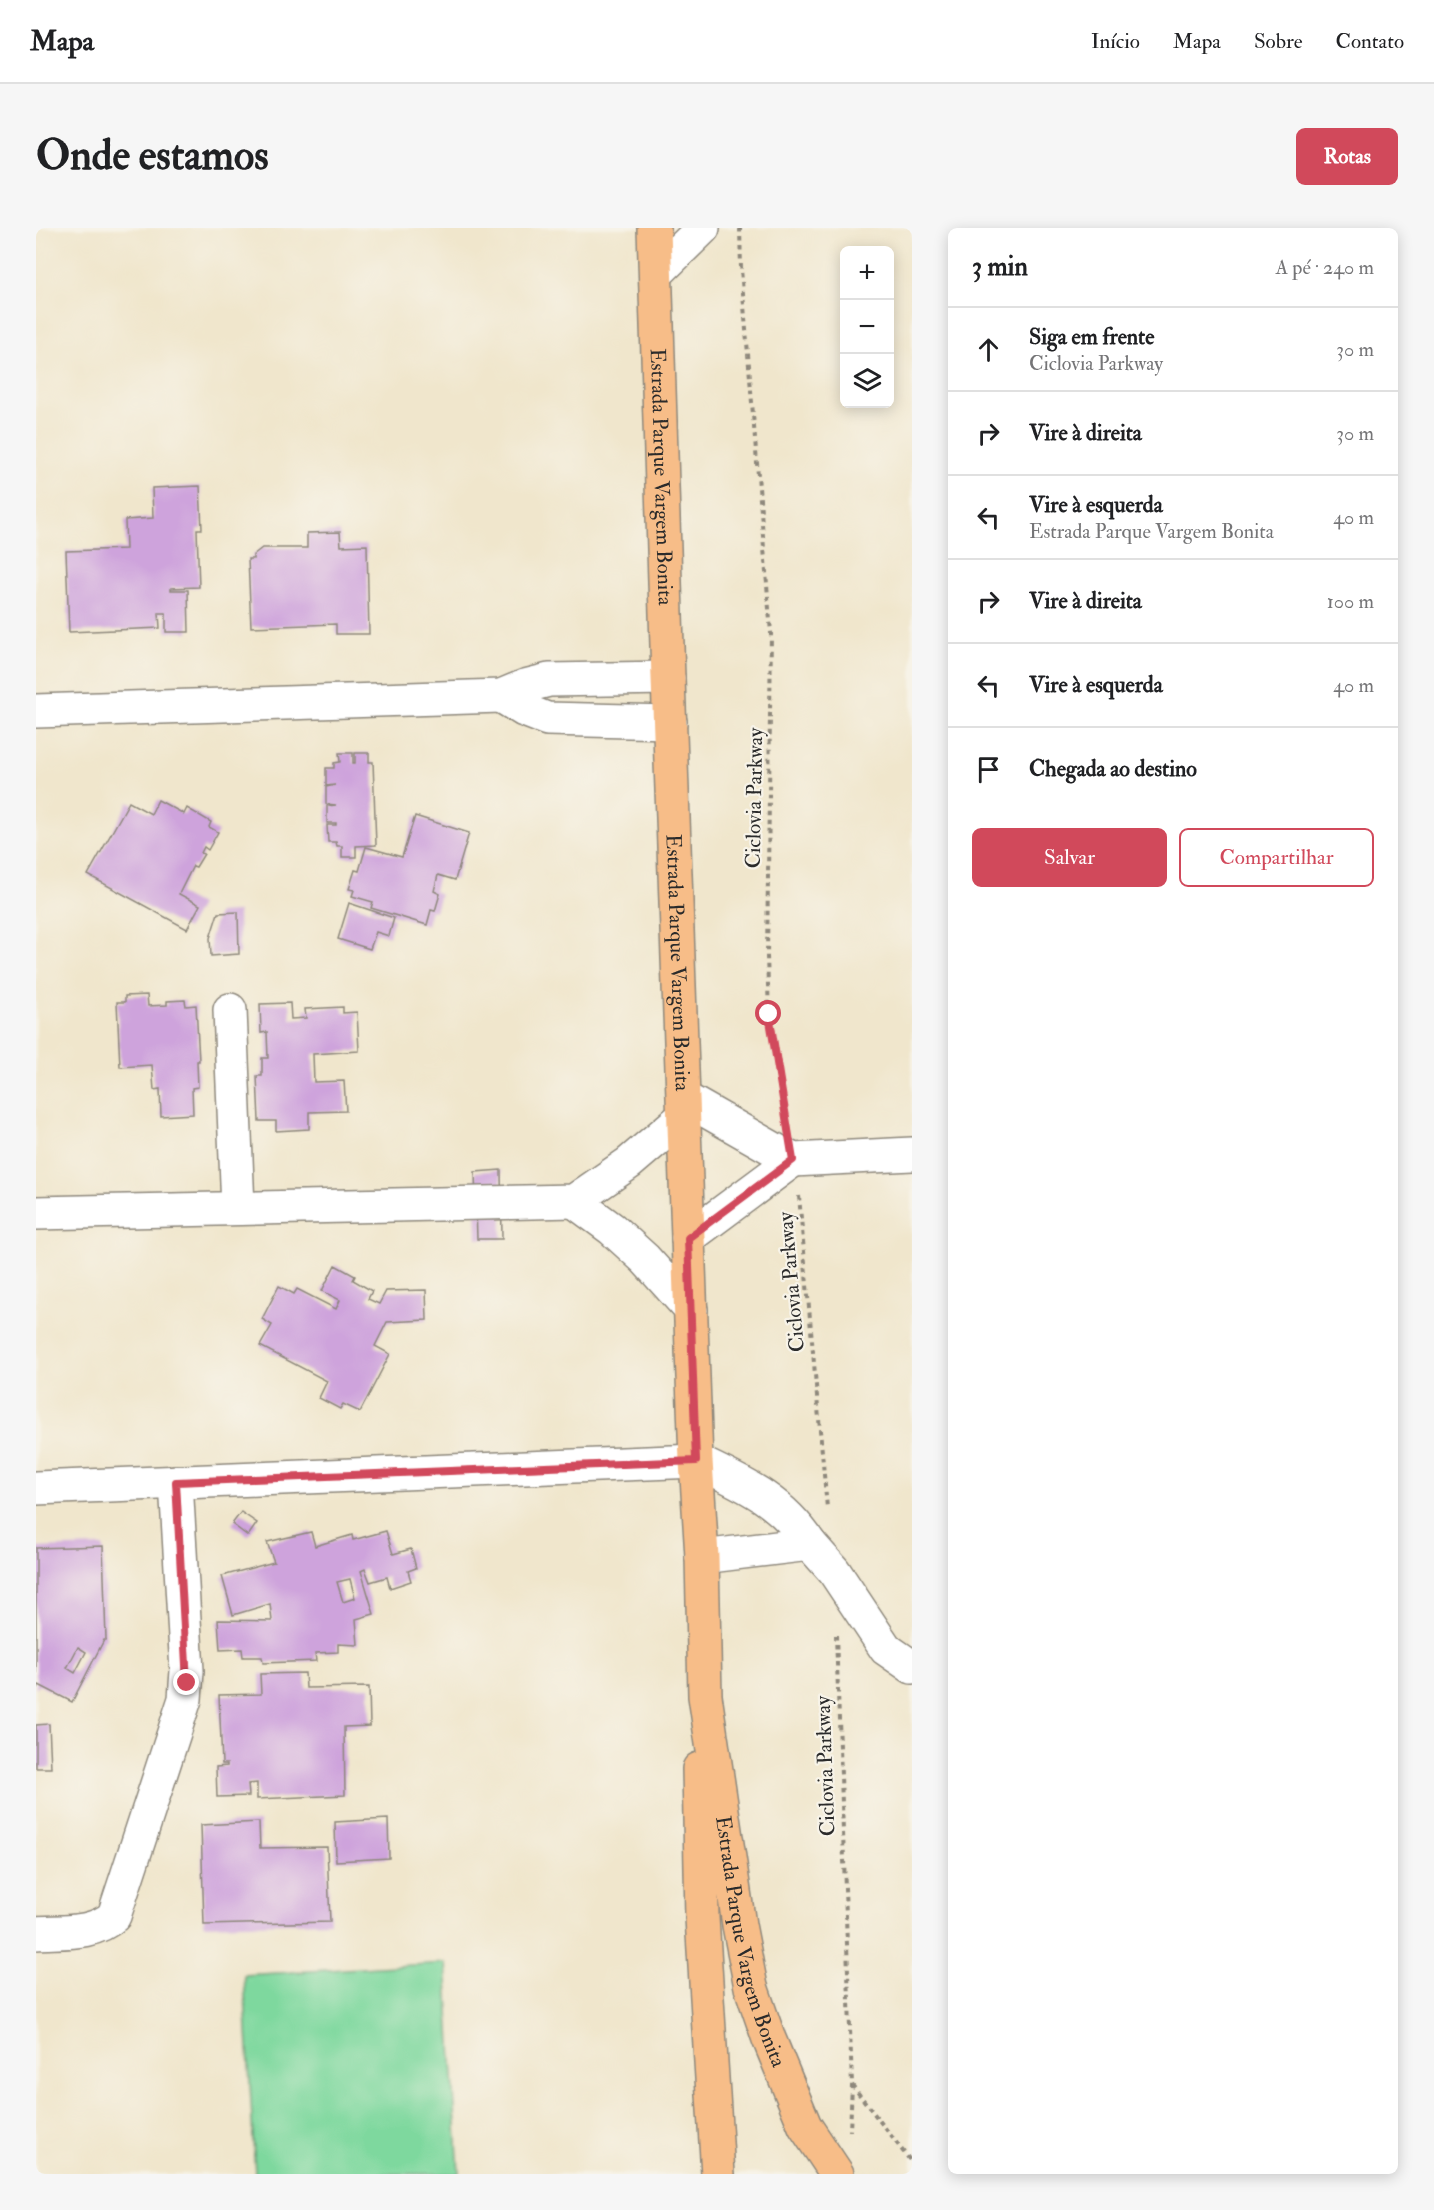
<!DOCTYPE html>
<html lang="pt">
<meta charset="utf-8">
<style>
:root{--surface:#fff;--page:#f6f6f6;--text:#202124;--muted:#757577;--line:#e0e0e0;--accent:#d1495b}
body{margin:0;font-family:"IM FELL Double Pica",serif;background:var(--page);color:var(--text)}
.controls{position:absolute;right:18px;top:18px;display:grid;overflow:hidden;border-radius:9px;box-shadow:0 3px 15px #0003}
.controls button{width:54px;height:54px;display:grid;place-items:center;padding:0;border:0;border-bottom:2px solid var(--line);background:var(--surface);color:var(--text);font:30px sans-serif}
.stop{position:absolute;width:18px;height:18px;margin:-14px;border:4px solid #d1495b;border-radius:50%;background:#fff}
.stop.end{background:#d1495b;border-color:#fff;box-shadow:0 2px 6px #0008}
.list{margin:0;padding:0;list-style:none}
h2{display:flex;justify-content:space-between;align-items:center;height:78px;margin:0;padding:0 24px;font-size:26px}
h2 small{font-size:20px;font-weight:400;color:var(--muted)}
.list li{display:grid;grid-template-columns:39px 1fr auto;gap:18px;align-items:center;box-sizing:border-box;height:84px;padding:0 24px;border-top:2px solid var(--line)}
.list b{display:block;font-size:22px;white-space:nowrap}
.list p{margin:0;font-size:20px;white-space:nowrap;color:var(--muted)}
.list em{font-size:20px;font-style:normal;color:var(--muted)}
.actions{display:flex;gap:12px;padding:18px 24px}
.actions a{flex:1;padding:14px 0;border:2px solid var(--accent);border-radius:9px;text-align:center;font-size:21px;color:var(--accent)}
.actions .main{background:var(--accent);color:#fff}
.icon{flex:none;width:33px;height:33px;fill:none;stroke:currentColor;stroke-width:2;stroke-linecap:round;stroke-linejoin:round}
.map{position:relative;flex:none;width:876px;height:1946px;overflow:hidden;border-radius:9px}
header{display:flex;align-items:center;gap:36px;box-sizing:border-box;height:84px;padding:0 30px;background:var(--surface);border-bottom:2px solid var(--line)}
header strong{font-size:28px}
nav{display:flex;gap:33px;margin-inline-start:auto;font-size:21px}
.intro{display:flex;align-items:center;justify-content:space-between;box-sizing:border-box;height:144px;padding:0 36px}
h1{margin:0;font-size:42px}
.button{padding:15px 27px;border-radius:9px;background:var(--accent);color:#fff;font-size:21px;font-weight:700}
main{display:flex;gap:36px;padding:0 36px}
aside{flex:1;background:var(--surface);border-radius:9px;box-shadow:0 3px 15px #0003}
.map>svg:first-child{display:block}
.green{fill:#7ed89e;stroke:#548264;stroke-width:1.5}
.building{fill:#cea3dc;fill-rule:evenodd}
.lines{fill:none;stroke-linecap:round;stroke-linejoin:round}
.minor-casing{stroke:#8e887c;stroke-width:36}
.major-casing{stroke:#8e887c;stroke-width:36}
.path{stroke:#8e887c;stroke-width:4;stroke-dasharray:4.5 4.5;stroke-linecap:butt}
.minor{stroke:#fff;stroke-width:33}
.major{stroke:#f7bd88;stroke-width:33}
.route{stroke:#d1495b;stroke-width:8}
.labels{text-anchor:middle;stroke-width:4.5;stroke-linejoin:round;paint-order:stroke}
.street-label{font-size:21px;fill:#2b2b2b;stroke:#f7f3e8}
</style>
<header>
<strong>Mapa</strong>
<nav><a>Início</a><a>Mapa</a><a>Sobre</a><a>Contato</a></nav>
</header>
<div class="intro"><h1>Onde estamos</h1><a class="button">Rotas</a></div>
<main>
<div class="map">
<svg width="876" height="1946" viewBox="0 0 876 1946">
<rect width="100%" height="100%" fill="#f7f3e8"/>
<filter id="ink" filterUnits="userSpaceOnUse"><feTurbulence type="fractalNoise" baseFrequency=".0167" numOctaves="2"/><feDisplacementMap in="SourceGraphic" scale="12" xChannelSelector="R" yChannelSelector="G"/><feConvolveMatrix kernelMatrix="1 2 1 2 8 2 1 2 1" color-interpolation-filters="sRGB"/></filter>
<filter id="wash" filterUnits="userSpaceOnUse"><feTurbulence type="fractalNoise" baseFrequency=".008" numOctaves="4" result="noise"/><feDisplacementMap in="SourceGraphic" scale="24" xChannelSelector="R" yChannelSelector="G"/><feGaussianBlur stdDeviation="1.35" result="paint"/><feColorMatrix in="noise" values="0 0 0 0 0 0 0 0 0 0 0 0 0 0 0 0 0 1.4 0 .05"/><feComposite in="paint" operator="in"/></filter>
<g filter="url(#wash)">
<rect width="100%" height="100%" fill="#f0e6cc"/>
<path class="green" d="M410,1735L423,1946H219L208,1747Z"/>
<g id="blocks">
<g class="building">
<path d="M164,258L166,301H161L163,359L135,360V362H152L153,404H130V385H123L124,400L33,404L30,323L90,321L89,292L117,290L116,260Z"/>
<path d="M304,304L305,318L331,317L333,406H300V396L215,399L212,331H217V327L226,320H271V305Z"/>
<path d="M303,525H317V535H319V525H333V534H337L340,617L320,618V629H306V618H301L300,614H292L291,597H300V595H291V578L300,577L290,576V559L299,557L290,558V540H298V535L304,534Z"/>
<path d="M122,572L148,586L151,580L175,594L173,599L182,604L172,622L168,619L165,625L168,626L160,639L157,638L143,666L164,677L151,701L52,647L93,574L115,586Z"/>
<path d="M379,588L433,605L419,652L402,647L398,663L404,666L399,683L395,682L391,697L335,680L337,674L316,668L318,662L313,661L319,642L323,643L330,619L366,629Z"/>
<path d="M313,675L358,690L353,708L340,704L334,721L302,711Z"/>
<path d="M202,684L203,726L175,728L174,710L182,685Z"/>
<path d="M111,767L112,778L131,777V773L149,772L150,778L160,777L163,833H161L162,859L156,860L157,886L125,888L124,861L118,862L116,837L84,839L81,774H89V768Z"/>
<path d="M254,775L255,791L270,790L269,781L307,779V785L321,784L323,823L277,826L278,854L308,853L310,883L273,884V901L240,903V893H223L221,848H226V830H232L231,804L225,805L224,776Z"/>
<path d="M465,942L466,1011H441L439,944Z"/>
<path d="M299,1037L319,1048L317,1052L336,1063L332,1071L343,1076L350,1063L390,1062L391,1092L351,1094L339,1118L354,1126L324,1184L307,1176L304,1181L283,1170L291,1153L224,1118L236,1097L226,1091L243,1058L258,1066L261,1061L300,1081L304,1072L286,1063Z"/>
<path d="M205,1284L221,1295L212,1308L196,1296Z"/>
<path d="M350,1303L357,1326L375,1321L380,1340L372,1343L375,1353L354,1360L351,1349L334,1354L329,1341L325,1343L338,1386L320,1391L322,1417L302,1416V1424L279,1425L280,1433L227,1435L226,1429H207L206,1421L184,1422L182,1392L236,1393L234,1376L197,1387L186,1348L238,1334L231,1314L275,1304L279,1318L316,1307L317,1312ZM314,1351L319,1370L307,1374L301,1354Z"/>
<path d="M67,1318L70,1412H68L36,1474L3,1457L0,1461V1320ZM42,1419L50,1424L39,1445L31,1440Z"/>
<path d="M269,1445L270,1460L333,1459L334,1498L308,1499L309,1567L221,1571V1555L212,1556L213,1568L181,1569L180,1539L191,1538V1536H186L183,1467L225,1466L224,1446Z"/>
<path d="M13,1496L15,1540H0V1497Z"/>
<path d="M352,1591L353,1630L300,1633L299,1594Z"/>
<path d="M223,1594L224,1620L291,1619L294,1694L168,1697L165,1597Z"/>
</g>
</g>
</g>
<g filter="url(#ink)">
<use href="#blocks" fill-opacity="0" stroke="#8e887c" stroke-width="1.5"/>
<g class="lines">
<g class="minor-casing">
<g id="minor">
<path d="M621,45L667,0"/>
<path d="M465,468L488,482L511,491L634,494"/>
<path d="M0,483L465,468L489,458L513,452L632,450"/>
<path d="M194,782L202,980"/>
<path d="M648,870L757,932L876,926"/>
<path d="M538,973L576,1001L609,1031L655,1082"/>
<path d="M0,985L538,973L593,935L648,888"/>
<path d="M652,1010L757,932"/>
<path d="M0,1260L660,1233C706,1255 746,1272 774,1316"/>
<path d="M666,1329L774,1316L798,1343L850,1421L876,1439"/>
<path d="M0,1705C27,1703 57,1707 78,1688L149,1471L151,1443L140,1254"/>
</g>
</g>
<g class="major-casing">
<g id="major">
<path id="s1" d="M618,0L632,450L660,1233L666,1329L669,1468L703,1697L715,1759L733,1811L769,1898L801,1946"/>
<path d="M663,1541L666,1690L682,1946"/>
</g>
</g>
<g class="path">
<path d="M704,0L705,41L735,405L731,728L733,786L750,889"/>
<path d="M763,968L791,1280"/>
<path d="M800,1407L816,1857L814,1903"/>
<path d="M816,1857L876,1935"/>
</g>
<use href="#minor" class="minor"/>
<use href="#major" class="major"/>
</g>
</g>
<g class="lines" filter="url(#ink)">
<path class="route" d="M151,1455L140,1254L660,1233L652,1010L757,932L733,786"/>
</g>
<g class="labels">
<g class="street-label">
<text dy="7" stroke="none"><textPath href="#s1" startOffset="249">Estrada Parque Vargem Bonita</textPath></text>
<text transform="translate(718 570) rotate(-89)" y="7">Ciclovia Parkway</text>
<text dy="7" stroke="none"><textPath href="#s1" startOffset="735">Estrada Parque Vargem Bonita</textPath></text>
<text transform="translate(755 1054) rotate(-95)" y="7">Ciclovia Parkway</text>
<text transform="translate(789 1538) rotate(-92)" y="7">Ciclovia Parkway</text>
<text dy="7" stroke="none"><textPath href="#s1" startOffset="1719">Estrada Parque Vargem Bonita</textPath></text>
</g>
</g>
</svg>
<div class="controls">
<button>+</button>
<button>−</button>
<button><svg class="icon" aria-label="layers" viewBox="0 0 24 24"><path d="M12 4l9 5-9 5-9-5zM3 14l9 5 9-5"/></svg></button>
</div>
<div class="stop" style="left:733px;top:786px"></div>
<div class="stop end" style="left:151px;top:1455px"></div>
</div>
<aside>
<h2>3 min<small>A pé · 240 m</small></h2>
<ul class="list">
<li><svg class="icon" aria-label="ahead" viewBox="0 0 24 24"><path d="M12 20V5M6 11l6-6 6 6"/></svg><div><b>Siga em frente</b><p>Ciclovia Parkway</p></div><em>30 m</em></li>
<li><svg class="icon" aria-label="right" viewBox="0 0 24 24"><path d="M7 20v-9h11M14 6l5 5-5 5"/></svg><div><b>Vire à direita</b></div><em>30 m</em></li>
<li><svg class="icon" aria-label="left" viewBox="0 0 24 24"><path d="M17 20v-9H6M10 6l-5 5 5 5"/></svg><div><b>Vire à esquerda</b><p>Estrada Parque Vargem Bonita</p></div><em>40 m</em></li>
<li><svg class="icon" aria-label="right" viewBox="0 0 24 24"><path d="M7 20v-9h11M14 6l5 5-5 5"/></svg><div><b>Vire à direita</b></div><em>100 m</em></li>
<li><svg class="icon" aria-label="left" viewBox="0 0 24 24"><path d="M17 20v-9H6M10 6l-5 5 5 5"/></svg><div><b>Vire à esquerda</b></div><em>40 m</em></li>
<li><svg class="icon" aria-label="arrive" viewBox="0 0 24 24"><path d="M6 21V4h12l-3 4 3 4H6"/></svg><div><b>Chegada ao destino</b></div></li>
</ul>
<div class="actions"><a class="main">Salvar</a><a>Compartilhar</a></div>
</aside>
</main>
